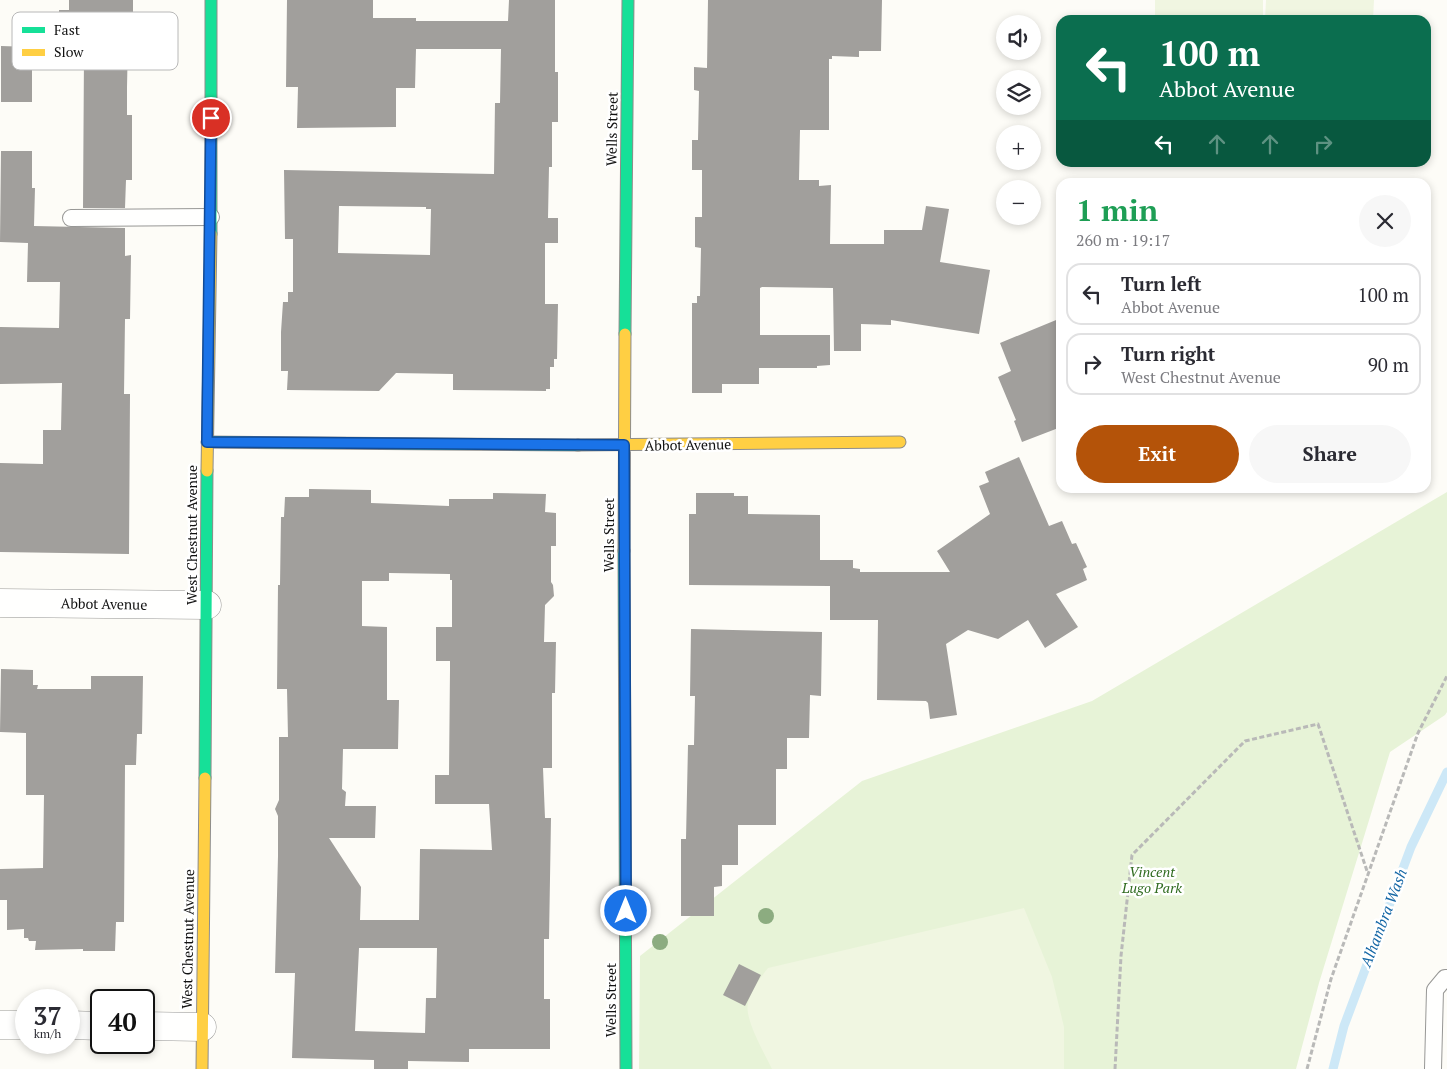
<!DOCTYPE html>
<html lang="en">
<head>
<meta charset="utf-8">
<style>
	:root { --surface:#fff; --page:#f7f7f7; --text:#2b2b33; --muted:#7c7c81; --line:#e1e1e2; --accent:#b45309 }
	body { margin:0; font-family:"PT Serif",serif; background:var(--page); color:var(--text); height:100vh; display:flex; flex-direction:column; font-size:19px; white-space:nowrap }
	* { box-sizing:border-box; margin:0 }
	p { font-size:16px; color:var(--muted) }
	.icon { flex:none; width:28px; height:28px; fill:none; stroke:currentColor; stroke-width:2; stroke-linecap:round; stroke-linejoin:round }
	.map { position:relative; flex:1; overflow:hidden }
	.details { position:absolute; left:1056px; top:178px; width:375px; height:315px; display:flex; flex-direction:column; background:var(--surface); border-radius:15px; box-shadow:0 2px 8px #0003 }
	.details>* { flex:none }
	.banner { position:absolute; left:1056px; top:15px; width:375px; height:152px; border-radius:15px; box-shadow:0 2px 8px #0003; background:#0b6e4f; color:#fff; overflow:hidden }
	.fabs { position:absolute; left:996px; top:15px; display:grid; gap:10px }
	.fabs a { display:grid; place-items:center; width:45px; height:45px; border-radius:50%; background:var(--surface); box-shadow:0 2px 8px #0003; font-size:25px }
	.speed { position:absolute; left:15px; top:989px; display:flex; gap:10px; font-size:25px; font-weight:700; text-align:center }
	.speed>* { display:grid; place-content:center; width:65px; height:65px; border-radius:50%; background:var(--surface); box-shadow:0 2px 8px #0003; line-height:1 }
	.speed small { font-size:12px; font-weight:400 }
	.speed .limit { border:2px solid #111; border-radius:8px; background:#fff; color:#111 }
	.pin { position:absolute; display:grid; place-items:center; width:42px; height:42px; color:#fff; margin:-21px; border:2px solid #fff; border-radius:50%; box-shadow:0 1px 5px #0007 }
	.me { position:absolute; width:55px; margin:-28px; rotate:0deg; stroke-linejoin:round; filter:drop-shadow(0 0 4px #0008) }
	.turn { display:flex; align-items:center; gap:18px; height:105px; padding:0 20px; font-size:22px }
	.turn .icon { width:65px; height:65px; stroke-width:2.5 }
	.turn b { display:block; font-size:35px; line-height:42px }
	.lanes { display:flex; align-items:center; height:48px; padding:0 20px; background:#0003; justify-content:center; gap:25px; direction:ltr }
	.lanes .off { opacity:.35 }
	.round { display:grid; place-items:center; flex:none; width:52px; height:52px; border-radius:26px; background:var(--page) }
	.summary { display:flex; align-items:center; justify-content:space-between; height:85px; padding:0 20px }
	h1 { font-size:30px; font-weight:700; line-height:38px; color:#1e9e55 }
	.cta { display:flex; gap:10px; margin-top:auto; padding:10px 20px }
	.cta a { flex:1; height:58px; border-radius:30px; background:var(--accent); color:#fff; font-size:20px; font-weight:700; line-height:58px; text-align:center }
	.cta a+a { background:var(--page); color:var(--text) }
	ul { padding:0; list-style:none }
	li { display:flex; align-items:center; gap:15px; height:62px; margin:0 10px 8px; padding:0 10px; border:2px solid var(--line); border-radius:15px }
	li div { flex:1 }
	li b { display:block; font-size:19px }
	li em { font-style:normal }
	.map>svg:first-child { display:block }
</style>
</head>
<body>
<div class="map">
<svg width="1447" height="1069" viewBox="0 0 1447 1069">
	<rect width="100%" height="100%" fill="#fdfcf7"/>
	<!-- green -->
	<path fill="#e7f3d7" d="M1447,492V712L1445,715L1390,752L1319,983L1296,1069H639L640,956L862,781L1092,701Z"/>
	<!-- pitch -->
	<path fill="#f0f6e1" d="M1155,0H1263V20L1155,19Z
		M1266,0H1374L1373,20H1265Z
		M1024,908L1052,977L1064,1027V1069H772C765,1054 744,1019 748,1003C751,991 760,978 768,968Z"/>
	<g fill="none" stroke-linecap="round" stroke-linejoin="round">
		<!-- stream -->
		<path stroke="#cde8f7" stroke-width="9" d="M1333,1069L1344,1026L1411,847L1447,772"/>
	</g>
	<!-- building -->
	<path fill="#a19f9c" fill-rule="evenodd" d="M69,0H133V39H128L127,87V115H132V180H126L125,208H83L84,53L56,52L57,18H59V10H69Z
		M287,0H373V18H416V21H508L509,0H555V72H558V122H552V167H549L548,218H558V243H545V304H558L557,359H554V367H550V389H546V391L453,390V374L396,373L379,391L287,390L288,371H281V332L283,302H288V292H293V239H285L284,170L494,174L495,103H500L501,49H416L415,88H396V127L297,128L298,87H286ZM339,206L426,207V209H431L430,255L338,253Z
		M708,0H882L881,51H859V57L832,56V59H829V130H800L799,180H819V186L831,185L830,244H884V230H922L926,206L949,209L940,262L990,270L979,334L891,320V325L861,324V351H834L833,288L762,287L760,288V335H830V365L817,366V368H759V384H722V393H692V303H697V296H700L701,248L695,247V217H702V170H692V140H698L699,91L694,90V67L707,68Z
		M1,46L32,47V102H1Z
		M1,151H32V188H35L34,226L125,228V256L131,255L130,319H125L124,394H130L129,554L0,552V463L43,464V430H61L62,383L0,384V327L59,328L60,282H27L28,243L0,242Z
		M1061,318V427L1022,442L1014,421L1016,420L998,377L1011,371L1000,343Z
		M1019,457L1049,526L1062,521L1072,544L1076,543L1087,567L1083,569L1087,580L1056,594L1078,627L1045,648L1028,620L998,639L968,630L946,644L957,715L930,719L928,703L926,701L877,700L878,620H830V586L689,585V514H696V493H734V496H748V514L820,515V560H853V568L860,569V572H950L937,551L990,514L979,486L989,482L985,472Z
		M309,489L371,490V503L449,506V499H493V493L546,494L545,512L556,513V546H551V582L553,585L554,596L545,605L544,642H556L555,693H552V768H543L545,818H551L549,939H544V999H550V1049H469V1062L408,1061V1069H374V1060L292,1058L295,973H275L278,856V816L275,809L279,800V737H288L287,689H277L278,585H280L281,517H284L285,497H309ZM389,573L450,574V580H452V627H436V661H450V669L449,775H435V804H489L492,850L420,849L419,920H360L361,887L329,838H375L376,806H345L346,792L342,789L343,749H398L399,700H387V627L362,626V581H389ZM359,948H437L436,998H426L425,1033L355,1031Z
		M691,629L822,632L821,696L810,695L809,738H787V769H776V825H738V865H722V886L714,887V916H681V839H686L688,745H694L695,696H690Z
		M1,669L33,670V685H38L37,689H91V676H143L142,734H137L136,765H125L124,922H116L115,951H83V949L35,950L36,941H29L28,938H24V929L7,930V900H0V869L43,868L44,795H26V733L0,732Z
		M739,964L761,975L745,1006L723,995Z"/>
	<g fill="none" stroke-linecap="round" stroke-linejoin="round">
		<defs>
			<path id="lane" d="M71,218L211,217
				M1433,1069L1435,990L1445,978H1447"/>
			<path id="street" d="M0,603L207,605
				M0,1025H26
				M69,1025L101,1026
				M144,1026L202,1027"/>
			<path id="fast" d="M211,234V0
				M625,334L628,0
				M207,442L578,445
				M624,551L626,1069
				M205,778L207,471"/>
			<path id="slow" d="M578,445L900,442
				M207,471L211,234
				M624,551L625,334
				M202,1069L205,778"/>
		</defs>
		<!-- lane casing -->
		<use href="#lane" stroke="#979795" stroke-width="18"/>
		<!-- street casing -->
		<use href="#street" stroke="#979795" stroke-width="29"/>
		<!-- fast casing -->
		<use href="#fast" stroke="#8e8d8b" stroke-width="13"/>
		<!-- slow casing -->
		<use href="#slow" stroke="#8e8d8b" stroke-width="13"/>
		<!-- path -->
		<path stroke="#b9b9b8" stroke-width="3" stroke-dasharray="5 2.5" stroke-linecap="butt" d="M1115,1069L1121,956L1132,855L1245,741L1318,724L1368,874
			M1307,1069L1331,979L1418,733L1447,676"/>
		<!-- lane -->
		<use href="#lane" stroke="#fffffe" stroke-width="16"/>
		<!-- street -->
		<use href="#street" stroke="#fffffe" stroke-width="28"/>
		<!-- fast -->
		<use href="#fast" stroke="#16e098" stroke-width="11"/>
		<!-- slow -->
		<use href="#slow" stroke="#ffcf43" stroke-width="11"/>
	</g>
	<!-- trees -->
	<g fill="#8cac80">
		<circle cx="766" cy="916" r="8"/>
		<circle cx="660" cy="942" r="8"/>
	</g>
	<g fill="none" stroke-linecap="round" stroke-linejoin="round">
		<defs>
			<path id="route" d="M211,118L207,442L624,445L626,911"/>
		</defs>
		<!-- route casing -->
		<use href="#route" stroke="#114b97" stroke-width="12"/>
		<!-- route -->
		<use href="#route" stroke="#1a73e8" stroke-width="9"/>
	</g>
	<g text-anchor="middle" stroke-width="5" stroke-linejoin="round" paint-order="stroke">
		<!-- street labels -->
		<g font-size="14" fill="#111" stroke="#fff">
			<text transform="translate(612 129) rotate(-89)" y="5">Wells Street</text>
			<text transform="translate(688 445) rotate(-1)" y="5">Abbot Avenue</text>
			<text transform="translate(192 535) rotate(-90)" y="5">West Chestnut Avenue</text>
			<text transform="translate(609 535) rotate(-90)" y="5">Wells Street</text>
			<text transform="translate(104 604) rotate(1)" y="5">Abbot Avenue</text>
			<text transform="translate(188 939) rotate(-89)" y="5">West Chestnut Avenue</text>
			<text transform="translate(611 1000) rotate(-90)" y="5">Wells Street</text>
		</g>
		<!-- park labels -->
		<g font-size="14" font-style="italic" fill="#2f6b1f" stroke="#fff">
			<text x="1152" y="877">Vincent<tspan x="1152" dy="16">Lugo Park</tspan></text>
		</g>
		<!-- water labels -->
		<g font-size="15" font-style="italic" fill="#1768a6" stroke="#fff">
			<text transform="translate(1384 918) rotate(-69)" y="5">Alhambra Wash</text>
		</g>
	</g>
	<!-- legend -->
	<rect x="12" y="12" width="166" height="58" rx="8" fill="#fff" stroke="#b8b8b8" stroke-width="1"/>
	<rect x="22" y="27" width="23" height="6" fill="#16e098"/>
	<rect x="22" y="49" width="23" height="7" fill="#ffcf43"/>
	<g font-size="14" fill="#111">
		<text x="54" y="35">Fast</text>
		<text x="54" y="57">Slow</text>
	</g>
</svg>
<div class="fabs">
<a><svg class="icon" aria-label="sound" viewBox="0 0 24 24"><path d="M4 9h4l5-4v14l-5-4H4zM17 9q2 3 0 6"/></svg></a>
<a><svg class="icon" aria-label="layers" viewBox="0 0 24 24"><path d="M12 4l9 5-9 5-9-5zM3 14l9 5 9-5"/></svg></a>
<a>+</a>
<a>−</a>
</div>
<div class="speed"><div>37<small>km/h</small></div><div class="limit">40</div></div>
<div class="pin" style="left:211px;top:118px;background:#d93025"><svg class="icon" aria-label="arrive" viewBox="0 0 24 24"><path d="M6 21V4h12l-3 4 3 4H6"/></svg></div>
<svg class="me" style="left:626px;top:911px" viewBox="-20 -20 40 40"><circle r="17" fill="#1a73e8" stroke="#fff" stroke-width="3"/><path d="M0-11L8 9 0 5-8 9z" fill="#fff"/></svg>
<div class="banner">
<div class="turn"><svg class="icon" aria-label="left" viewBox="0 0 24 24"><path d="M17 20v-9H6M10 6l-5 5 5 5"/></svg><div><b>100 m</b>Abbot Avenue</div></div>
<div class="lanes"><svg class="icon" aria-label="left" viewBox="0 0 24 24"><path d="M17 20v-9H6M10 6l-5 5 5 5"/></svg><svg class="icon off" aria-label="ahead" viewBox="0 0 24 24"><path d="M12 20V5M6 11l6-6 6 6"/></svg><svg class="icon off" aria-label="ahead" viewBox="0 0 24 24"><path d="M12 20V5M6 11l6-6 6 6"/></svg><svg class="icon off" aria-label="right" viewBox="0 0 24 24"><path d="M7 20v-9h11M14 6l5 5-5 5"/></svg></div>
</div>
<section class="details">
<div class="summary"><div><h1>1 min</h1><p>260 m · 19:17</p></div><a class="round"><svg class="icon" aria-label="close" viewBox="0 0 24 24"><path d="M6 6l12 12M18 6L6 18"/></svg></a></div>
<ul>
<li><svg class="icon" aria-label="left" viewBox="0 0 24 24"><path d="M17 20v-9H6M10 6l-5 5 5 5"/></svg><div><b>Turn left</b><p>Abbot Avenue</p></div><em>100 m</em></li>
<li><svg class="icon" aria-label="right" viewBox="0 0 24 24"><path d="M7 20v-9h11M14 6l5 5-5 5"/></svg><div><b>Turn right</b><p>West Chestnut Avenue</p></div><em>90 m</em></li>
</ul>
<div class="cta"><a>Exit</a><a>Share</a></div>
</section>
</div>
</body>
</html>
